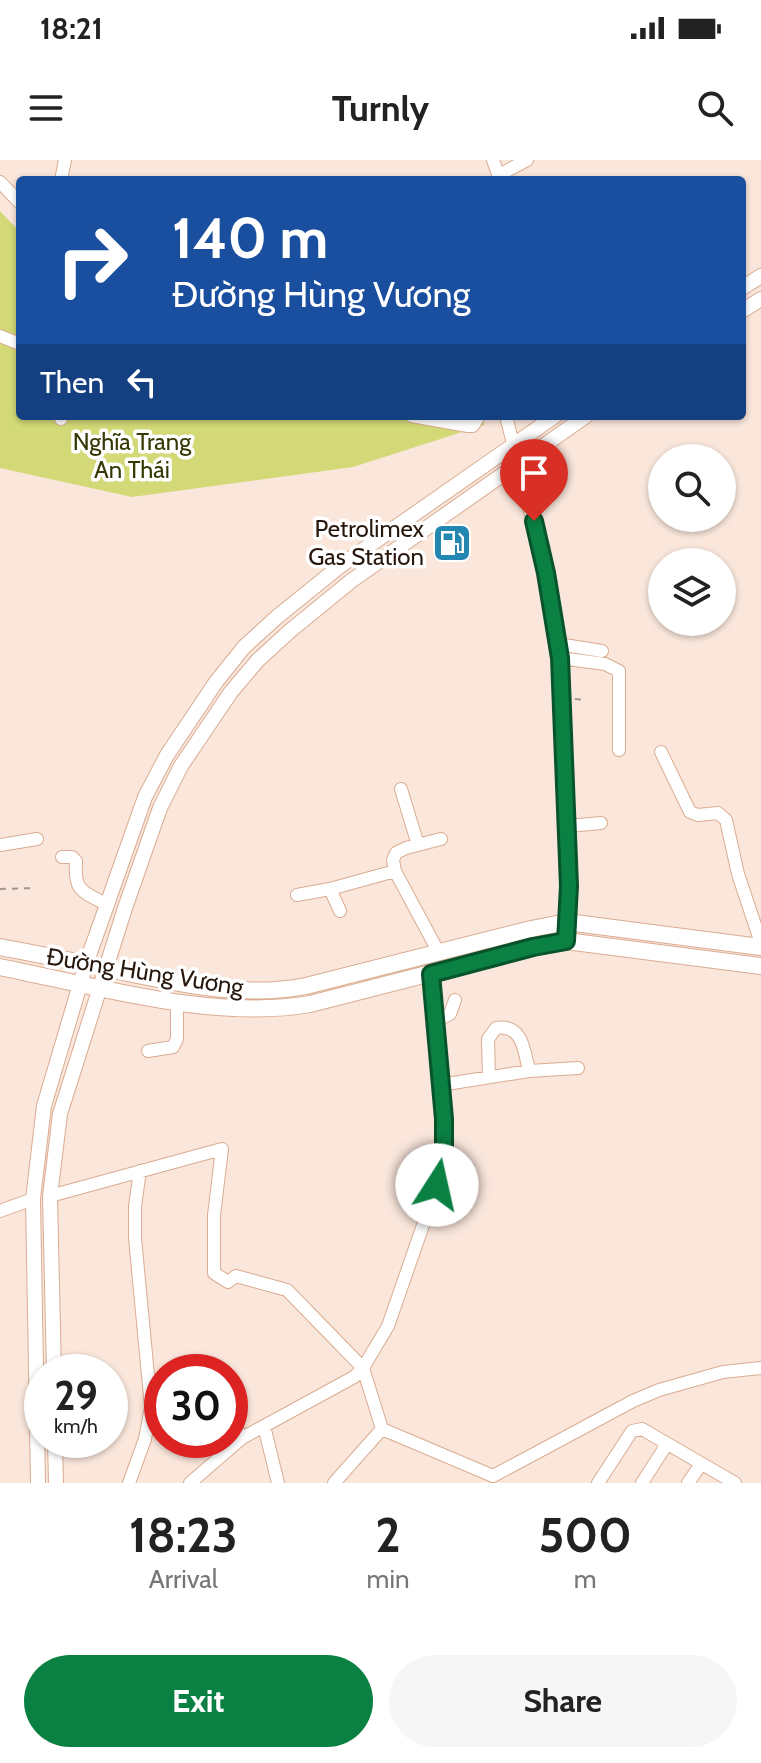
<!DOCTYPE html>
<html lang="en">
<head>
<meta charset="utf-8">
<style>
	:root { --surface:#fff; --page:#f6f6f6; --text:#222; --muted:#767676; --accent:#0b8043 }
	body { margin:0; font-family:Cabin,sans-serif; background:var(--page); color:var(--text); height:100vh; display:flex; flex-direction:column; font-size:30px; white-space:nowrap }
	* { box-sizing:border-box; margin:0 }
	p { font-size:26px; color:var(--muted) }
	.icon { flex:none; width:44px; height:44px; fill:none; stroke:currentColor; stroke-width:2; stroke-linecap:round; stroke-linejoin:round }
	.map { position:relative; height:1323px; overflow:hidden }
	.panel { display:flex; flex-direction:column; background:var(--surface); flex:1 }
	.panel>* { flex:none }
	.guide { position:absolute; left:16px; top:16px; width:730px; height:244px; border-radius:8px; box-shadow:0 2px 6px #0004; background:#1a4fa0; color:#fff; overflow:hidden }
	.buttons { position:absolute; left:648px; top:284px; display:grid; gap:16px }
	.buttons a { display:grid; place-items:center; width:88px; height:88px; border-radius:50%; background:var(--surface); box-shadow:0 2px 6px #0004; font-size:40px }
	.speed { position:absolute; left:24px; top:1194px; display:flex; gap:16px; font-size:40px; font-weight:700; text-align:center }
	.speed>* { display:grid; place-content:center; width:104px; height:104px; border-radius:50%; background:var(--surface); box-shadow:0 2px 6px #0004; line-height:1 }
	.speed small { font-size:20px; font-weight:400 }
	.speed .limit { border:12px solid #d22; background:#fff; color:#111 }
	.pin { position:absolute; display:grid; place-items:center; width:68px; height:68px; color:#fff; margin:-82px -34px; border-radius:50% 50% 50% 0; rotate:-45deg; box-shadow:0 0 8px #0007 }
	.pin .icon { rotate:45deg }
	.me { position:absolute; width:88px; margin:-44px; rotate:10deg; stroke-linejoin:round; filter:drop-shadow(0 0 6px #0008) }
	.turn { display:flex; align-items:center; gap:28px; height:168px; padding:0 24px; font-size:36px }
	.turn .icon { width:104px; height:104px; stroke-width:2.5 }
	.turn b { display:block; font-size:56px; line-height:68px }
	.then { display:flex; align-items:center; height:76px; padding:0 24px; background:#0003; gap:16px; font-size:30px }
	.eta { display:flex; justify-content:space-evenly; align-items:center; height:136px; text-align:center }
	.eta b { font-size:48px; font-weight:800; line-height:56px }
	.cta { display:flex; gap:16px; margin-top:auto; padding:16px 24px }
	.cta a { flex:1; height:92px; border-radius:48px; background:var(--accent); color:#fff; font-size:32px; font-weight:800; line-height:92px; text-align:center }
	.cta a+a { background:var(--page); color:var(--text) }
	.status { display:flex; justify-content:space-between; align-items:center; height:56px; padding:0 40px; background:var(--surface); direction:ltr }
	.status svg { height:22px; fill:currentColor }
	header { display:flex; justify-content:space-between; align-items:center; height:104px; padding:0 24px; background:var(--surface); font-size:36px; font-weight:800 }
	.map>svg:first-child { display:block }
</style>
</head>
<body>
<div class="status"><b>18:21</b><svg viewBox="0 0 49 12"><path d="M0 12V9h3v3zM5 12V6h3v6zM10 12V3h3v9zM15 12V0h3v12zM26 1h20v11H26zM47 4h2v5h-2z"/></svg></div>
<header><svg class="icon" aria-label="menu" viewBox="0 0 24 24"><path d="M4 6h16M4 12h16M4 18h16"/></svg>Turnly<svg class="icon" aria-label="search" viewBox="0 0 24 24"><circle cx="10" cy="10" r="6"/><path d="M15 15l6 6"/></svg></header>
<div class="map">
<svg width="761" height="1323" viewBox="0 0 761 1323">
	<rect width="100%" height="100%" fill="#fae6db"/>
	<!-- green -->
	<path fill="#d2d976" d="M0,51L20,72V256H484V265L353,307L132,337L0,308Z"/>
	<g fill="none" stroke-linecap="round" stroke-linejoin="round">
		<defs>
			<path id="minor" d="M493,0L500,20
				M499,15L527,0
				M61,20L65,0
				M0,22L20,43
				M0,176L20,184
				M61,256V259
				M412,256L468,266H473L479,256
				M506,256L546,413L560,498L569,726L566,770
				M558,484L602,491
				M560,498L605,504L619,511V590
				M661,592L690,652L698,655L718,653L726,660L738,714L760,780
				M401,629L418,685
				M568,666L601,663
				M0,685L37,679
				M62,697H72L76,701C74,731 81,731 106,744
				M330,729L340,751
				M297,735L330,729L395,711
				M439,793L395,711L393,700L396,693L406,688L441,679
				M435,861L450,854L455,840
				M148,891L173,887L177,879V841
				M489,917L488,879L496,868C523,864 524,890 529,911
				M440,925L529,911L578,908
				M50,1036L222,989L214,1055V1113L228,1122L236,1116L287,1130L363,1208L382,1269L493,1316L633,1241L659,1230L723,1212L761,1208
				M0,1051L33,1039
				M230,1257L242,1278
				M264,1266L278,1323
				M129,1323L145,1279L151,1247L135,1078V1046L140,1011
				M190,1323L242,1278L354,1217L363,1208L388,1166L437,1025L444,995V959L431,814
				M334,1323L382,1269
				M598,1323L632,1271L642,1269L735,1323
				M642,1323L667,1284
				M688,1323L701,1304"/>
			<path id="major" d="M742,128L761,116
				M742,151L761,139
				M54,1212L50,1036L60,954L125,748L160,648L181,606L231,532L258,500L291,470L351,421L586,256
				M55,1280L56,1323
				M38,1323L33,1039L44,946L86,804L145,637L167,595L216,522L244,487L277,457L340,406L555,256"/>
			<path id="highway" d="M0,787C36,794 73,801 109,809C172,822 241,839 306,826L531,769L567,762L761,787
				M0,807C95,826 214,861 310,844L533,787L566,781L761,806"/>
		</defs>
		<!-- minor casing -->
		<use href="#minor" stroke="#daac91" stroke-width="14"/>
		<!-- major casing -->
		<use href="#major" stroke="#daac91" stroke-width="16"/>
		<!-- highway casing -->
		<use href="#highway" stroke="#daac91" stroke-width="18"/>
		<!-- path -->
		<path stroke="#a7948a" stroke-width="2" stroke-dasharray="6 6" stroke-linecap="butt" d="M575,539L586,540
			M0,729L35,728"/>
		<!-- minor -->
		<use href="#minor" stroke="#fff" stroke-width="12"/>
		<!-- major -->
		<use href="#major" stroke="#fff" stroke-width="14"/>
		<!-- highway -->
		<use href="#highway" stroke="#fff" stroke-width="16"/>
	</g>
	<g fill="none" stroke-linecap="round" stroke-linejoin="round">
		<defs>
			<path id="route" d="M437,1025L444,995V959L431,814L533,787L566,781L569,726L560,498L546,413L534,361"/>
		</defs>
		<!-- route casing -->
		<use href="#route" stroke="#07532c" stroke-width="20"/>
		<!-- route -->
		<use href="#route" stroke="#0b8043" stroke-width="14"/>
	</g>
	<!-- icons -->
	<defs>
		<symbol id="fuel-square" viewBox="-11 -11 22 22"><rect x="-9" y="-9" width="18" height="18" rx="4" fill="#2487b1" stroke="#fff"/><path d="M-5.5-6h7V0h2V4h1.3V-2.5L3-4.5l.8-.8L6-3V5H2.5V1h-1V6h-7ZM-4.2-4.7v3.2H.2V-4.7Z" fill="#fff"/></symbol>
	</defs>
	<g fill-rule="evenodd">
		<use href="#fuel-square" x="430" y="361" width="44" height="44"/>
	</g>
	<g text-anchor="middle" stroke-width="7" stroke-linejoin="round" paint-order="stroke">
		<!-- park labels -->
		<g font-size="24" fill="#363904" stroke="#fff">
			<text x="132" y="290">Nghĩa Trang<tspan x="132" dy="28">An Thái</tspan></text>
		</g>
		<!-- poi labels -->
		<g font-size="24" fill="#27170d" stroke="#fff" text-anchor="end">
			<text x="424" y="377">Petrolimex<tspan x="424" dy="28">Gas Station</tspan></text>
		</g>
		<!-- street labels -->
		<g font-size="24" fill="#27170d" stroke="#fff">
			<text transform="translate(145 812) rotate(9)" y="8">Đường Hùng Vương</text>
		</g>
	</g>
</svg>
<div class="buttons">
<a><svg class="icon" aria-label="search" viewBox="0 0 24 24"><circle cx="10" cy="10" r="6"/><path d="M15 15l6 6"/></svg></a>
<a><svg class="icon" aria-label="layers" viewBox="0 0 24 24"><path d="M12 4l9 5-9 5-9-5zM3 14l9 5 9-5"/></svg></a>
</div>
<div class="speed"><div>29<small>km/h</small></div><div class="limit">30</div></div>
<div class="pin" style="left:534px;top:361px;background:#d93025"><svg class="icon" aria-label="arrive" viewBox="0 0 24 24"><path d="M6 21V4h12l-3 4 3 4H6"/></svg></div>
<svg class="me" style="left:437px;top:1025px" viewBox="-20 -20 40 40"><circle r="19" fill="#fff"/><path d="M0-13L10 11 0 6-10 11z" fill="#0b8043"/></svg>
<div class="guide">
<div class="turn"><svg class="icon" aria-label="right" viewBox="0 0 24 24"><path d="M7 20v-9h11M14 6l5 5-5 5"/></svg><div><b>140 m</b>Đường Hùng Vương</div></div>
<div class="then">Then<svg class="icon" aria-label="left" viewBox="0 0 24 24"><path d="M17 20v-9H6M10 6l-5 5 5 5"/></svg></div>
</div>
</div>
<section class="panel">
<div class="eta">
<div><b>18:23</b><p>Arrival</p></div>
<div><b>2</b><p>min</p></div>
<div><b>500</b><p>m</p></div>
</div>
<div class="cta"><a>Exit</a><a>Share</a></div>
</section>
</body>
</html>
